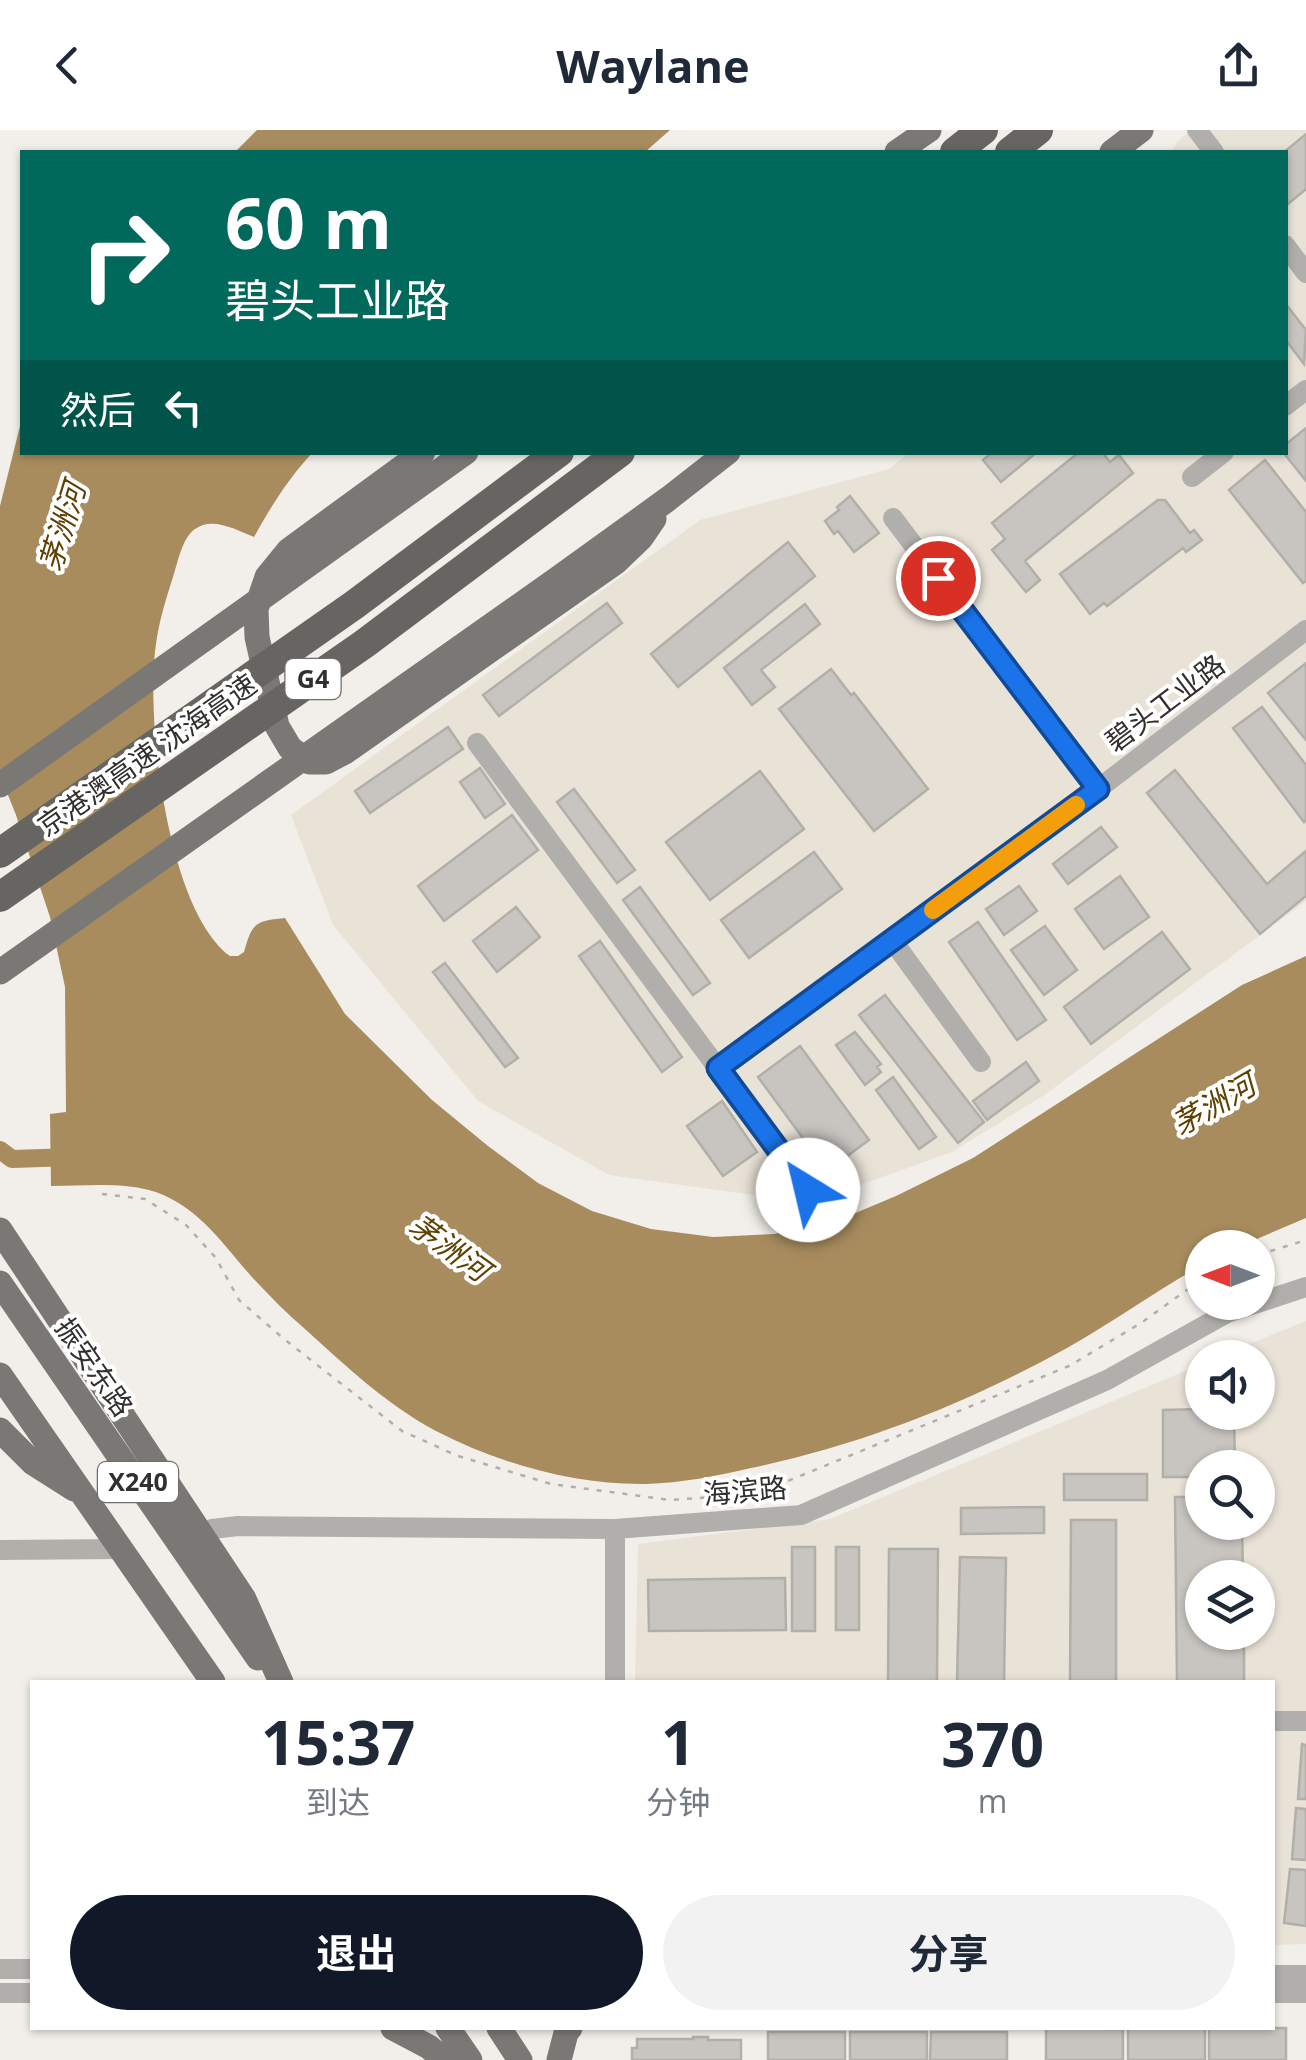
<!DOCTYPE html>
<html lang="zh">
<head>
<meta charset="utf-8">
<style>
	:root { --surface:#fff; --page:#f2f2f3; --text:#1f2937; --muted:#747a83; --accent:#111827 }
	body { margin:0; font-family:"Open Sans","Noto Sans SC",sans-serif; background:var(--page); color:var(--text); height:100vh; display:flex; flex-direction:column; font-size:38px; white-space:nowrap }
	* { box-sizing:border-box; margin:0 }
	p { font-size:32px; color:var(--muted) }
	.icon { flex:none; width:55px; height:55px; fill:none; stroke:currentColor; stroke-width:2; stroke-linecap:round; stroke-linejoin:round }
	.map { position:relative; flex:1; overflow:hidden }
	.panel { position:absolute; left:30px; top:1550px; width:1245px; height:350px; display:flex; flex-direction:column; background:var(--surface); border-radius:0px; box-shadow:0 2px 8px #0004 }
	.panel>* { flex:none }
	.top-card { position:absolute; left:20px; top:20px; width:1268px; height:305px; border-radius:0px; box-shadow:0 2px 8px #0004; background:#00695c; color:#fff; overflow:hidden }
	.needle { width:65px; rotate:270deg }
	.buttons { position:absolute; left:1185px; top:1100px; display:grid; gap:20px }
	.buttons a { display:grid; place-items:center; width:90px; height:90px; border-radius:50%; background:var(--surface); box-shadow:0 2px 8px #0004; font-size:50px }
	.pin { position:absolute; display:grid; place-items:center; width:85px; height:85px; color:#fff; margin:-42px; border:5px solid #fff; border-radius:50%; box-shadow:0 2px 10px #0007 }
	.me { position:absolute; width:110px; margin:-55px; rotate:324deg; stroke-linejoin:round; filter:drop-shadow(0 0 8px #0008) }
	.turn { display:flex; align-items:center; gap:35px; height:210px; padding:0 40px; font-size:45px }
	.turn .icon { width:130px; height:130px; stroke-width:2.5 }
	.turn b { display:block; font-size:70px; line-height:85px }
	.then { display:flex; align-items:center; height:95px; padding:0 40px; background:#0003; gap:20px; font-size:38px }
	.eta { display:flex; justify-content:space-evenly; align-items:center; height:170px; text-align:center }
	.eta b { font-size:60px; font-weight:700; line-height:70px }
	.button { display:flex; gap:20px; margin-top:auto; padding:20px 40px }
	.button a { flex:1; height:115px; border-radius:60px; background:var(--accent); color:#fff; font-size:40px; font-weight:700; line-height:115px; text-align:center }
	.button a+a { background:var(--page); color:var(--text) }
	header { display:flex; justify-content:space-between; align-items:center; height:130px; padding:0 40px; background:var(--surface); font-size:45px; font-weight:700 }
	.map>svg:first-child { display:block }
</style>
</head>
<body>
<header><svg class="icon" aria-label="back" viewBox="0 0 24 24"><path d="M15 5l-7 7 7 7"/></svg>Waylane<svg class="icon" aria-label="share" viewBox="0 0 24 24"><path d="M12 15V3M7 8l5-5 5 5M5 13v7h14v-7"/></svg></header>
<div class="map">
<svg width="1306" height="1930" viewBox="0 0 1306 1930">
	<rect width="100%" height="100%" fill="#f2efea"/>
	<!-- built -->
	<path fill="#e9e2d7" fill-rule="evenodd" d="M1191,0H1306V771L1043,966L952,1022L810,1073L609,1045L478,971L333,795L291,685L700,390L889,339L909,323L1285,322V22H1171L1178,11Z
		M1306,1191V1814L1273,1815L1272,1552H635L638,1414L830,1389L1202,1234V1282H1258V1228L1217,1227ZM1202,1338H1258V1392H1202ZM1202,1448H1258V1502H1202Z"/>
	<!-- water -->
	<path fill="#a88c5e" d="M257,0H670L645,22H235Z
		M22,288V322L312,323C289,348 271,376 254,407C237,400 212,386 195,399C182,408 178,432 173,447C166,469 159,491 156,514C145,587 167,780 230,826H238L244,822C252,793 255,791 285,788L345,884L432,970L488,1016L538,1053L592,1081L651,1099L713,1107L774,1104L834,1092L896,1066L973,1028L1242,855L1306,826V1088L1238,1117L1202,1118V1135C1156,1161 1113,1192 1067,1218C968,1273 862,1315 751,1338C716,1346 682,1353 646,1354C574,1355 500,1334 436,1301C387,1275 346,1236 305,1199C286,1183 268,1164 251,1146C221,1112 196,1073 149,1060C118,1052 83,1056 51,1056L50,984L66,982L65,857L50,787L16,685L0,645V376Z"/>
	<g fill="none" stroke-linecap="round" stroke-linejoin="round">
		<!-- canal -->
		<path stroke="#a88c5e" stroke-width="18" d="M0,1020L12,1029L73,1027"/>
	</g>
	<!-- building -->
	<path fill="#c8c5c1" stroke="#b1afaa" stroke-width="2.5" d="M1306,4V59L1288,74L1285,70L1284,22Z
		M1285,173L1306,200L1304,234L1285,209Z
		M1306,298V351L1283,322L1285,315Z
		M993,322H1037L1001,352L983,330Z
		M1079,322H1102L1110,332L1119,325L1133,343L1025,431L1040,450L1026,462L992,420L1005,409L992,393Z
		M1265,330L1306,382V451L1303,453L1229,360Z
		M850,366L879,403L854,422L838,401L834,404L825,391L839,380L837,377Z
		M1158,370H1165L1190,403L1194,400L1202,410L1186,422L1183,418L1107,476L1104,473L1090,484L1060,444Z
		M788,412L815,446L678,557L651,524Z
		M607,473L622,493L499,586L483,565Z
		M805,474L820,494L761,540L775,557L752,575L724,538Z
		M1306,533V610L1268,563Z
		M831,539L851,565L854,563L928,659L874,701L779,579Z
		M1262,577L1306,635V690L1304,692L1233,598Z
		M448,597L463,619L370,683L355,661Z
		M480,638L505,674L485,688L460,652Z
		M1175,640L1267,754L1306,721V766L1260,804L1147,663Z
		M760,641L804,699L710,770L666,712Z
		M574,659L635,740L617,753L557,672Z
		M512,685L538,720L444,791L418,756Z
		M1101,697L1117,717L1068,754L1053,734Z
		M814,722L842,759L749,828L721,790Z
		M1120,746L1149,787L1104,819L1075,779Z
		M1019,756L1037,781L1004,805L986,779Z
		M640,757L710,853L693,865L623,770Z
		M516,777L540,807L497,842L473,811Z
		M978,792L1046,890L1017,910L949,812Z
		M1045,796L1077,840L1044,865L1011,820Z
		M1162,802L1190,839L1091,914L1064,877Z
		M600,811L682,927L662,942L579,826Z
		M445,833L518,928L505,937L433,842Z
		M885,865L984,992L958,1013L859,885Z
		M855,902L881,934L877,937L881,942L865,955L836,915Z
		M800,916L869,1010L827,1041L758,947Z
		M1026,932L1039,951L987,990L973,971Z
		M893,947L936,1007L919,1019L876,960Z
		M722,971L757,1022L723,1046L687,996Z
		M1202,1279V1282L1234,1283L1235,1338H1202V1347H1163V1280Z
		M1064,1344H1147V1370H1064Z
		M1175,1367H1202V1392H1242L1243,1448H1202V1502H1244V1552H1177Z
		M1044,1377V1403L961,1404V1378Z
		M1071,1390H1116V1551H1070Z
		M792,1417H815V1501H792Z
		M836,1417H859V1500H836Z
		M889,1419H938L937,1552H888Z
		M960,1427L1006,1428L1004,1552H957Z
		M785,1448L786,1500L649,1501L648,1450Z
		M1302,1614L1306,1615V1669H1298Z
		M1296,1678L1306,1679V1730L1292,1729Z
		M1290,1739L1306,1740V1796L1284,1793Z
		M1046,1898L1123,1899V1930H1046Z
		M1128,1898H1205V1930H1128Z
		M1209,1898H1286V1930H1209Z
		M768,1902H845V1930H768Z
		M850,1902H927V1930H850Z
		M931,1902H1007V1930H930Z
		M693,1907H708V1910H741V1930H632V1918H637V1909H693Z"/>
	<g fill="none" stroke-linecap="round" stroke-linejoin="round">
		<!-- path -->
		<path stroke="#b1afab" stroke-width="2.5" stroke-dasharray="5 8" stroke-linecap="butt" d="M102,1064L145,1069L186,1095L216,1128L239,1170L284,1209L402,1301L458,1326L551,1354L670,1370L756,1364L1069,1236L1141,1193L1202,1149
			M1258,1125L1306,1110"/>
		<!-- minor -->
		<path stroke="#b0afac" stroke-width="20" d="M1197,0L1214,22
			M1285,115L1306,143
			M1285,276L1306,260
			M1192,347L1224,322
			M893,388L1098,659
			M477,613L808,1060
			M892,810L981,932
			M718,938L1098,659L1306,500
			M615,1399V1552
			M200,1404L212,1399L238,1396L615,1399L801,1385L1107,1250L1227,1183L1306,1157
			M0,1420L121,1419
			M1272,1591H1306
			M0,1839H32
			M1272,1845H1306
			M0,1863H32
			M1272,1863H1306"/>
		<!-- major -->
		<path stroke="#7a7875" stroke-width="25" d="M897,22L929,0
			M1112,22L1141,0
			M423,322L289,420L267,447L256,479L257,507L277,596L290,618L309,632H326L345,622L616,432L641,408L654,389
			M0,655L466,322
			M0,842L560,447L668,369L728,322
			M0,1100L244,1469L281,1552
			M0,1153L258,1528
			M0,1245L213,1552
			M0,1300L33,1333L74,1359
			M393,1898L429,1917L444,1930
			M448,1898L470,1930
			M499,1898L520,1930
			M559,1930L566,1903L570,1898"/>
		<!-- highway -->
		<path stroke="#676561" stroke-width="30" d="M955,22L983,0
			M1010,22L1038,0
			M0,723L354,475L559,322
			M0,767L364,514L620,322"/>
	</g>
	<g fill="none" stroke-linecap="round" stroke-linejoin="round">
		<defs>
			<path id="route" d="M808,1060L718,938L1098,659L938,448"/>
		</defs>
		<!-- route casing -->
		<use href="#route" stroke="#114b97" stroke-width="25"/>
		<!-- route -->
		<use href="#route" stroke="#1a73e8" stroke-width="18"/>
		<!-- slow -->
		<path stroke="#f59e0b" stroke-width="18" d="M933,780L1076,675"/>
	</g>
	<g text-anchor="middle" stroke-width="8" stroke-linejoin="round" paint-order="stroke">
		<!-- shield labels -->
		<g fill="#fff" stroke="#6f6e6d" stroke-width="2.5">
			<rect x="285.5" y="529" width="55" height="40" rx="8"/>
			<rect x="98" y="1332" width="80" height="40" rx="8"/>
		</g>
		<g font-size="25" font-weight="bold" fill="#31302e">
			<text x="313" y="558">G4</text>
			<text x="138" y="1361">X240</text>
		</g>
		<!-- street labels -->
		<g font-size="28" fill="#31302e" stroke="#fff">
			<text transform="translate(1165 573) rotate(-37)" y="10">碧头工业路</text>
			<text transform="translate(147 625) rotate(-35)" y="10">京港澳高速 沈海高速</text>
			<text transform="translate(94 1237) rotate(55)" y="10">振安东路</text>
			<text transform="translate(745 1361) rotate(-5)" y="10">海滨路</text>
		</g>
		<!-- water labels -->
		<g font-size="30" font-style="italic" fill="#5e4103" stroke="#fff">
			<text transform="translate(63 397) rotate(-73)" y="10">茅洲河</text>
			<text transform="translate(1214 975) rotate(-30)" y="10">茅洲河</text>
			<text transform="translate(449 1118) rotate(36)" y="10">茅洲河</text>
		</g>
	</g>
</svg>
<div class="buttons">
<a><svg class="needle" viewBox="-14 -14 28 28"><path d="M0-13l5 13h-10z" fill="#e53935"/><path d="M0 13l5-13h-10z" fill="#747a83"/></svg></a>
<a><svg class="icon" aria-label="sound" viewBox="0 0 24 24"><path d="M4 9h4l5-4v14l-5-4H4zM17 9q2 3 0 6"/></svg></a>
<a><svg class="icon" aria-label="search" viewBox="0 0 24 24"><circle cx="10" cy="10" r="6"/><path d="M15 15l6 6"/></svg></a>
<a><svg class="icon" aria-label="layers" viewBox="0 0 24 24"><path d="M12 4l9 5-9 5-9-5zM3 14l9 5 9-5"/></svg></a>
</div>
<div class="pin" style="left:938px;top:448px;background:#d93025"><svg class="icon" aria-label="arrive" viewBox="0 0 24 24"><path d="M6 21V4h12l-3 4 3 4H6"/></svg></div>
<svg class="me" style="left:808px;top:1060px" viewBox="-20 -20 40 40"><circle r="19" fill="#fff"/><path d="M0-13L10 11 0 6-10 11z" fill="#1a73e8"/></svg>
<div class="top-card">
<div class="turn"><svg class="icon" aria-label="right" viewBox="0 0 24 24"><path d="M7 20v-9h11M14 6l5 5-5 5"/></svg><div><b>60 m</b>碧头工业路</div></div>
<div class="then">然后<svg class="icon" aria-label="left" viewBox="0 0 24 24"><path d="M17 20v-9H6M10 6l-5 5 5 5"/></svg></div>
</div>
<section class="panel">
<div class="eta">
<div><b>15:37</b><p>到达</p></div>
<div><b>1</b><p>分钟</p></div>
<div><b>370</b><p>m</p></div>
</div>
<div class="button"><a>退出</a><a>分享</a></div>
</section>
</div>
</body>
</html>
